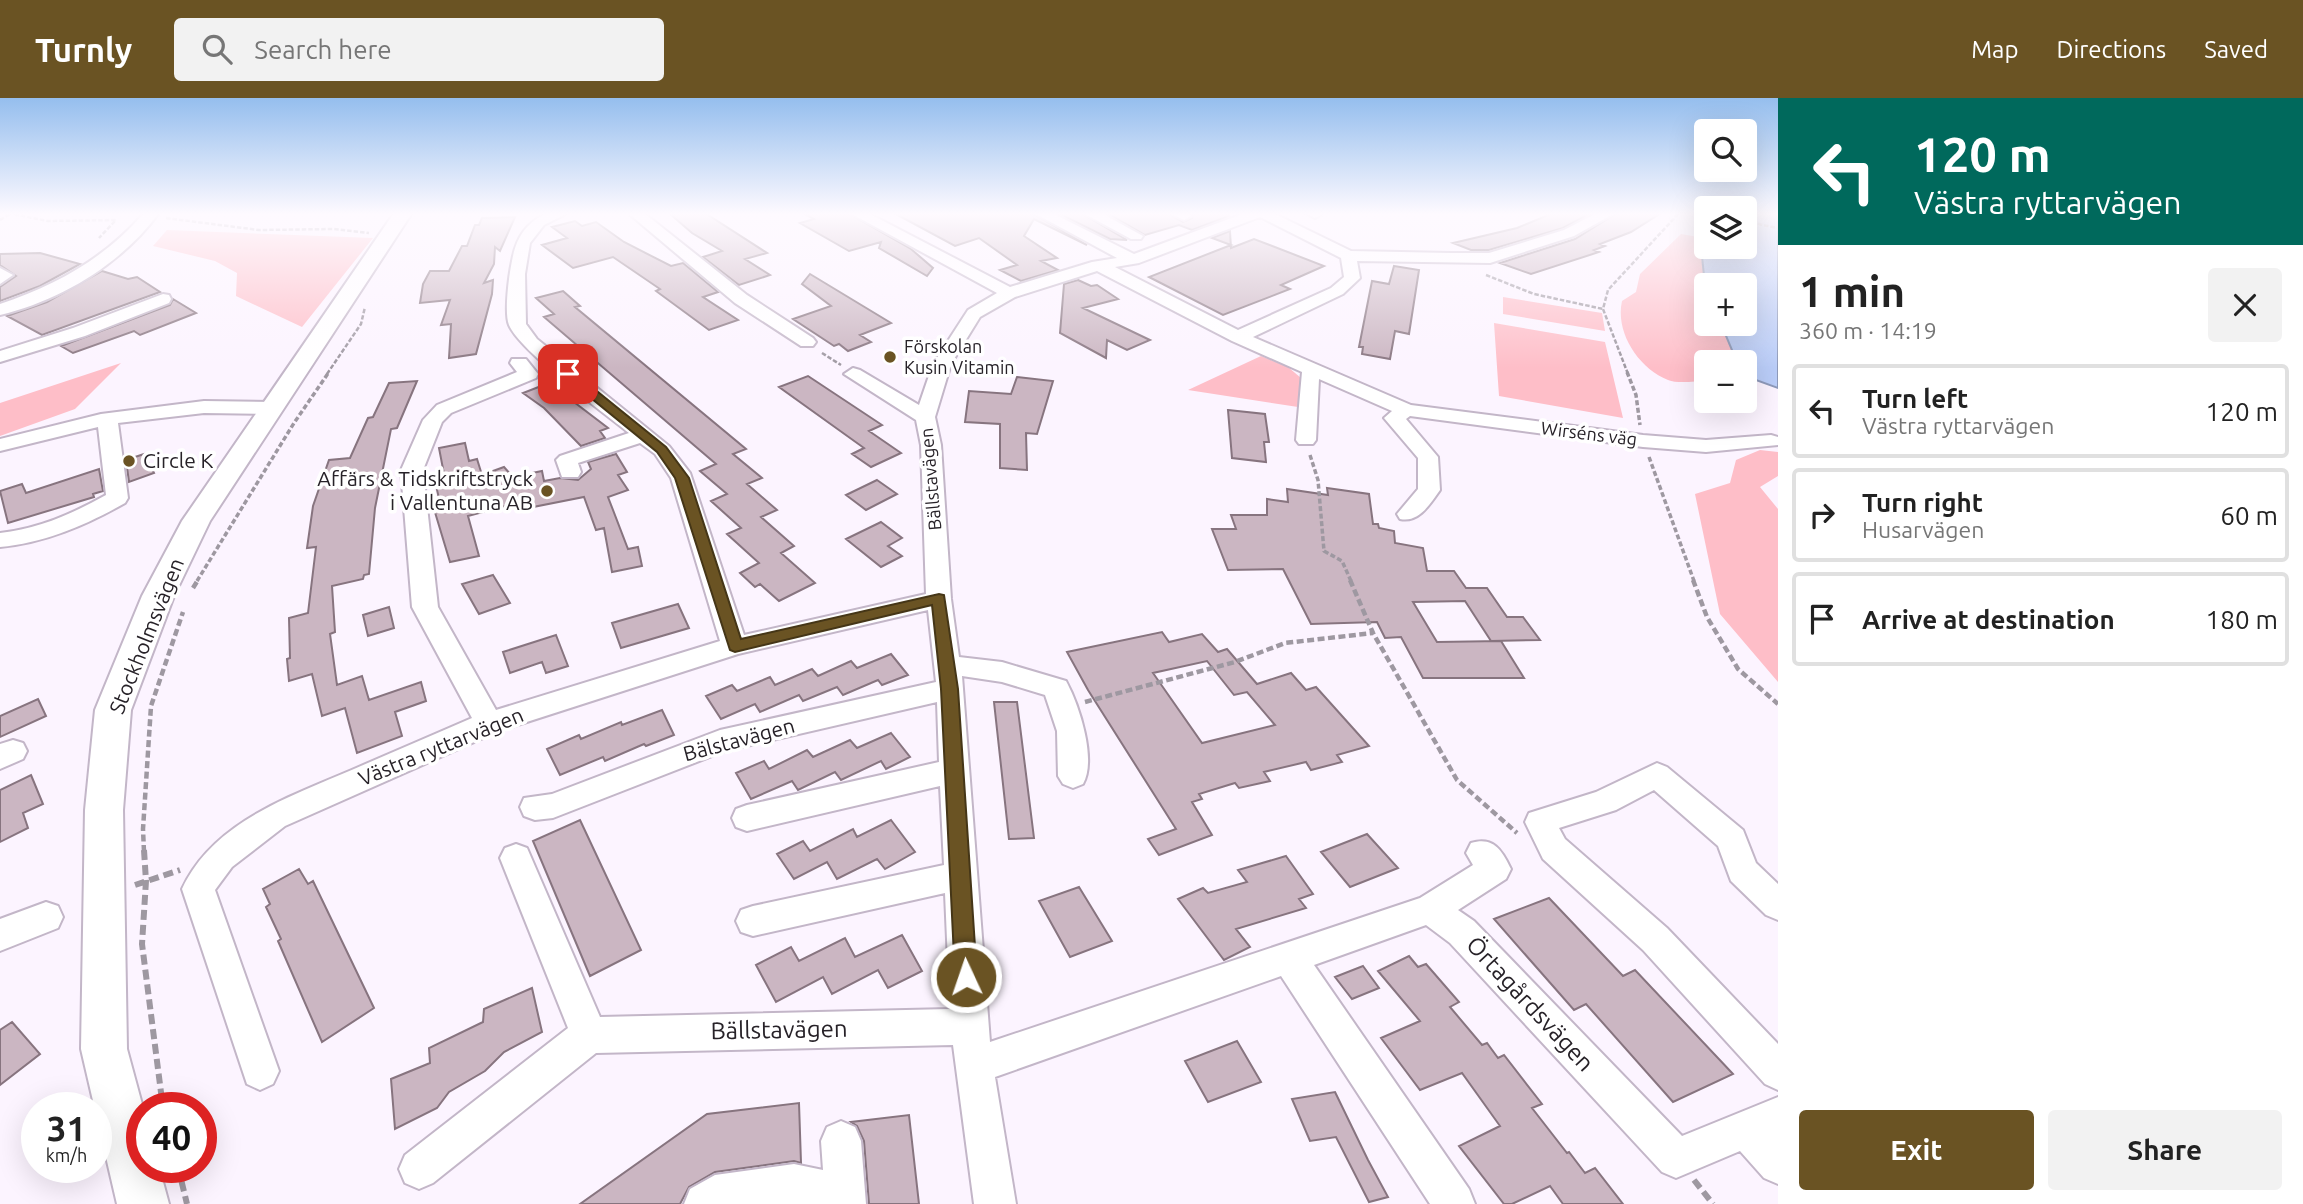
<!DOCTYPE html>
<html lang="en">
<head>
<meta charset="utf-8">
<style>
	:root { --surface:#fff; --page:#f2f2f2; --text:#222; --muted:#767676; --line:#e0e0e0; --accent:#6a5323 }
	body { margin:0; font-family:Ubuntu,sans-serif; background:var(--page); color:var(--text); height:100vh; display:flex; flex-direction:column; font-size:26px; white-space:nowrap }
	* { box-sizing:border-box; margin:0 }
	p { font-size:23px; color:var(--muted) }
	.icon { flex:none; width:38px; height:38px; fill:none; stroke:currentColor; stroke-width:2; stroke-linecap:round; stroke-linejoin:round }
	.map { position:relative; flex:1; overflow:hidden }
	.drawer { display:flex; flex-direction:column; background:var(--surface); width:525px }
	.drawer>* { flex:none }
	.banner { background:#00695c; color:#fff; overflow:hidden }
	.tools { position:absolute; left:1694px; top:21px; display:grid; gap:14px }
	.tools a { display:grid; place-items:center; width:63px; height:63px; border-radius:7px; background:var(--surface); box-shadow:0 7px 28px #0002; font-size:35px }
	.speed { position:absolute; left:21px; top:994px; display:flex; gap:14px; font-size:35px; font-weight:700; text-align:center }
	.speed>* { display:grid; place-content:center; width:91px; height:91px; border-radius:50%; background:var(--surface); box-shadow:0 7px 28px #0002; line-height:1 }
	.speed small { font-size:18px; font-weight:400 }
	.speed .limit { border:10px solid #d22; background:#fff; color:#111 }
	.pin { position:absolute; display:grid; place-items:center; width:60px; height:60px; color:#fff; margin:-30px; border-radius:14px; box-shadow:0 4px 10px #0006 }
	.me { position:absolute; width:77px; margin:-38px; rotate:357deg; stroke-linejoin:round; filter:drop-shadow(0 0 5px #0008) }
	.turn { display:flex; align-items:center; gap:24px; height:147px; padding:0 21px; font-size:32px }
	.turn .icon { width:91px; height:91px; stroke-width:2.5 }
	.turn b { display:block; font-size:49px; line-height:60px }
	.round { display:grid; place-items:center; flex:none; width:74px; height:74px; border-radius:7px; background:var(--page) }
	.overview { display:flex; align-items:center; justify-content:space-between; height:119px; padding:0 21px }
	h1 { font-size:42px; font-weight:700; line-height:52px }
	.cta { display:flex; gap:14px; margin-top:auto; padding:14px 21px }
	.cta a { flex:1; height:80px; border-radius:7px; background:var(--accent); color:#fff; font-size:28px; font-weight:700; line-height:80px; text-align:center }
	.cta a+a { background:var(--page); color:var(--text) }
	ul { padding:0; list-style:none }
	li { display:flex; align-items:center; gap:21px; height:94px; margin:0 14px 10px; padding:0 7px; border:4px solid var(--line); border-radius:7px }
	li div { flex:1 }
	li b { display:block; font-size:26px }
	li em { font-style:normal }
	header { display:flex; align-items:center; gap:42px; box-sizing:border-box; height:98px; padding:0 35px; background:var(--accent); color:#fff }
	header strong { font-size:33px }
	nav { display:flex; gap:38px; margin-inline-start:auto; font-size:24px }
	.search { width:490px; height:63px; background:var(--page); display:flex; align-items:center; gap:18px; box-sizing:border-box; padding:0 24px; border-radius:7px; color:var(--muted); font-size:26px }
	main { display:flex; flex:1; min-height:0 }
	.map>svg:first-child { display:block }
</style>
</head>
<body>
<header>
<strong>Turnly</strong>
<div class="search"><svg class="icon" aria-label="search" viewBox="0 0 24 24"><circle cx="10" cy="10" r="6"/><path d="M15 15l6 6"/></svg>Search here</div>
<nav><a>Map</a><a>Directions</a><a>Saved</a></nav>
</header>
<main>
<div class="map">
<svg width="1778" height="1106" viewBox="0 0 1778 1106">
	<rect width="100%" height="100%" fill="#fcf4ff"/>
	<!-- green -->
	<path fill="#febec8" d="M167,132L373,140L302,229L236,198L237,175L215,163L153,148Z
		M1681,136L1698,139L1706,189V226H1721L1737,264H1706V283C1695,283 1678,286 1668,282C1638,270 1615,234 1622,203L1636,194L1640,176Z
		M1503,199L1602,215L1605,233L1503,216Z
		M1494,225L1605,244L1623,320L1499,298Z
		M1261,258L1288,269L1301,280L1298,309L1188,292Z
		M121,265L75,311L0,338V305Z
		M1760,352L1778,354V378L1760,389L1778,411V584L1720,516L1695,396L1730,385L1736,362Z"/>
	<!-- water -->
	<path fill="#bacdf8" stroke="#8e9aba" stroke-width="2" d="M1745,115H1778V290L1745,278V264H1737L1721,226H1745V187L1706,189L1705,187L1699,130L1706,118V149H1745Z"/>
	<!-- building -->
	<path fill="#cbb6c2" stroke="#87747f" stroke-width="2" fill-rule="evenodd" d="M669,115H705L767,155L745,161L770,177L739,187L703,159L722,153L692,135Z
		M803,115H848L911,151L933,170L927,178L879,150L881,144L849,153L800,125L814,121Z
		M894,115H1032L1087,147L1034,121L1024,138L1057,160L1041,163L1058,172L1021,183L1000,172L1017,167L979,140L955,148Z
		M1058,115H1081L1127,142L1110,141Z
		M1107,115H1167L1183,124L1192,120V115H1229V118L1192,132L1179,127L1145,137Z
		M1553,115H1591L1563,130L1489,152H1471L1453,145L1517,130Z
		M1617,115H1661L1631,134L1600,146L1605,148L1594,152L1599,154L1531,176L1500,165L1575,141Z
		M515,119L500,153L495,149L494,166L484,185L493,182L492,196L476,256L449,260L451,226L441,227L450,202L420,205L423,186L430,173H449L462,148H467L475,127H479L482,120Z
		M575,123L582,128L596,124L624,144L671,168L683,165L718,194L703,199L738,222L709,232L656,193L660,191L613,159L573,170L542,147L567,140L552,129Z
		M1230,133L1231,150L1254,141L1324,168L1281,187L1290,191L1223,217L1149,179L1231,147L1212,140Z
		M40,155L80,166L40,188L0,203V189L16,178L0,167V156Z
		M1394,168L1419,172L1409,236L1395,233L1390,261L1362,256L1363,249H1359L1372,183L1389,186Z
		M102,173L128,181L137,179L160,194L42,237L7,218L47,204Z
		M810,176L891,225L860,237L871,244L848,253L839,246L834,248L793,221L831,208L802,186Z
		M1078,182L1091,188L1097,187L1118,201L1083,210L1150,242L1127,252L1107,242L1106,260L1060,235L1064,186Z
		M563,193L580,208L575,209L746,351L733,356L762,380L747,386L777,412L761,419L794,448L781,455L815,485L779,503L760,486L755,489L740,475L759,465L727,436L741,430L711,403L727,396L700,373L716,366L544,219L554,216L536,200Z
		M173,201L196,215L140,237L134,233L73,255L61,248L170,207Z
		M808,278L882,327L869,333L901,355L871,369L852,356L864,350L779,289Z
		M1017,279L1053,283L1037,336L1026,335L1027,372L1000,370V326L965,324L969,293L1011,296Z
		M417,283L397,330L391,331L375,410L369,476L364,477L363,481L332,488L335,534L330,536L337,587L362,578L369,602L421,584L426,603L395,614L402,638L357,655L345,610L322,618L312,576L289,583L287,561L290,560L289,520L308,515L316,449L307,450L313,408L329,362L350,360L368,320L373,319L389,285Z
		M549,285L608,330L600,333L605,340L581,348L544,310L523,295Z
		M1228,312L1265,316L1269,344H1264L1266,364L1232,360Z
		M465,345L469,363L477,361L482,377L504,369L513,379L542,373L544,383L560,380L578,382L591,371L588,364L616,356L627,374L618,377L628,392L608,399L628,451L638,449L642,468L612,474L604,430L596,432L584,399L533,409L531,401L468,418L479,458L450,464L434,411L441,409L434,379L444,376L439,350Z
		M144,356L154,375L129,384L126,362Z
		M99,371L103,393L93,396L94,399L8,425L0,393L22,386L26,395Z
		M877,382L897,396L866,412L846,397Z
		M1327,390L1369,396L1373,426H1378L1379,430L1394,433L1395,445L1423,450L1427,473H1454L1466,490H1487L1507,519H1523L1540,542L1491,543L1465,503L1413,504L1437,544L1501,543L1524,580H1423L1401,539L1385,540L1377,524L1311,526L1283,471L1228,472L1212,431H1236L1231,417H1267V401L1288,404L1287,391L1328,397Z
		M881,424L902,440L888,448L902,458L881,469L846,441Z
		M493,477L510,505L479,516L462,486Z
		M678,506L689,530L621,550L612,525Z
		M389,509L394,530L368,538L363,517Z
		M1162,534L1169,544L1202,536L1218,554L1227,551L1257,586L1291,575L1306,592L1316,589L1369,648L1337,657L1342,664L1311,672L1306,664L1264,674L1270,683L1239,690L1235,685L1199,696L1202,701L1192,704L1212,737L1159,757L1148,741L1176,731L1088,592L1067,554ZM1207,563L1234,597L1247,594L1275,627L1202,645L1153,575Z
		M556,537L568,568L546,575L542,564L510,575L503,554Z
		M891,556L908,577L882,587L878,582L843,597L837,589L803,603L799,597L760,614L755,606L721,621L706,598L732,587L737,593L770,579L775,587L812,571L818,578L851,563L857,570Z
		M38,601L46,618L0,639V618Z
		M994,604H1017L1034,740L1009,741Z
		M662,612L674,637L646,648L644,646L605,663L603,659L560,677L547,651L579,637L581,641L621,624L622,627Z
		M891,635L910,659L886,671L881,663L841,682L835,674L798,692L792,683L751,701L736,675L764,663L769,671L807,652L813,659L850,642L857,650Z
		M31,677L43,706L23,715L28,730L0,744V692Z
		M580,722L641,852L590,878L533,743Z
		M891,722L915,754L885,771L877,761L837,781L827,764L794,781L777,756L803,743L810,753L853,731L857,739Z
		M1367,736L1398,770L1350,789L1321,754Z
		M1286,758L1313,796L1299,801L1306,810L1236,831L1250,849L1224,862L1178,801L1203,790L1208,795L1247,784L1238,772Z
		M299,771L308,786L313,783L374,910L322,944L278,843L281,841L266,809L270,806L263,791Z
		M1079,789L1112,843L1070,859L1039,803Z
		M1549,800L1623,878L1635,872L1733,976L1673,1004L1586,906L1574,912L1494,821Z
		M902,837L922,873L888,890L878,872L832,896L823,879L776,904L756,867L791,849L799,863L845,840L855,859Z
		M1409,858L1418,869L1426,866L1459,904L1450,909L1482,947L1487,945L1498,960L1504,957L1542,1006L1532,1010L1567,1055L1569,1054L1585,1075L1595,1070L1623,1106H1563L1550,1088L1512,1106H1504L1459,1048L1500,1028L1462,975L1420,992L1381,940L1420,923L1378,873Z
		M1363,868L1379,890L1352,901L1335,879Z
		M532,890L542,934L504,954L485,973L449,994L437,1010L395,1031L391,981L430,965L429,950L483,924L484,911Z
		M12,924L40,956L0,987V932Z
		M1237,943L1261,984L1208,1004L1185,963Z
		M1335,994L1368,1062L1388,1099L1369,1104L1336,1039L1310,1043L1292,1001Z
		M799,1005L801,1065L794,1063L715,1074L689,1089L680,1106H580L707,1016Z
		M909,1017L919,1106H869L864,1043L857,1028L851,1024Z"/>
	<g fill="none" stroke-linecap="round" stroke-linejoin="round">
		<defs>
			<path id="minor" d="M144,115H159C121,166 62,202 0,217V206C57,187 105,160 144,115Z
				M548,115H568L544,127L530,145L525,176L526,226L537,241L669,348L690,375L744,537L926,496L921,347L916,322L844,276L853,270L860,272L919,307L933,266L968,212L997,195L850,115H868L1010,189L1092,164L1117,160L1034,115H1052L1134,156L1245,115H1273L1351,153L1451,155H1489L1564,132L1597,115H1615L1574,138L1490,165L1357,163L1360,180L1343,196L1253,239L1411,307L1643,337L1706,342L1771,337L1778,339V347L1706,354L1643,349L1410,318L1406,321L1438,359L1440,392C1430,406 1419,425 1400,421L1397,416L1418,391V360L1384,320L1392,313L1319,281L1316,342L1313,346H1299L1296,342L1302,274L1232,243L1097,173L1015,199L980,219L951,266L935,319L941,347L951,501L959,559L1002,564L1066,583C1079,607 1097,661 1083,686L1073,690L1063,686L1058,678L1057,633L1045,597L1002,584L962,578L990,944L1420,800L1473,767L1466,755L1471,745C1493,738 1502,752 1511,771L1506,781L1458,812L1474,823L1682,1038L1778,999V1086L1764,1080L1740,1053L1676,1080L1662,1074L1450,845L1426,827L1314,867L1469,1091L1475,1106H1430L1281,878L995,979L1016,1106H974L953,947L596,955L433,1085L419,1091L405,1085L399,1071L405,1057L568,930L500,760L505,750L516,746L527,750L600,919L950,911L945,795L753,838L741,834L736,823L741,812L753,808L944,767L940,688L747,733L736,729L732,720L736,711L747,707L939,664L937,604L725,653L553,720L535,722L524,718L520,709L524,700L552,696L720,632L936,584L928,512L738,556L499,633L285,728L232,769L215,792L279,973L273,986L260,992L247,986L182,791C213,724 289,699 354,671C393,654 433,637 472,620L412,509L401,372L423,322L437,307L517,274L510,265L512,261H526L538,276L536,280L451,315L442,324L423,372L438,509L496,612L720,543L671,380L655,356L640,345L578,365L581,374L578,379H562L556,362L560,358L629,335C603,314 520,253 509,227C504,215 509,177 512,163C516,140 526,124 548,115ZM1260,119L1341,160L1344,179L1331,190L1238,232L1115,169L1139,165Z
				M628,115H644L747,197L813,240L816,244L813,248H801L735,205Z
				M1083,115H1101L1143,138L1141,141H1131Z
				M1169,115H1189L1191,118L1184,122Z
				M1305,115H1322V116L1315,120Z
				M0,170L13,177L0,186Z
				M163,196L169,197L171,201L169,205L85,238L0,264V253L73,230Z
				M204,303L273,304L283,310L273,316L204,315L118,325L128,400L125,405C86,427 45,445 0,449V435C38,431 72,416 106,397L98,329L0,353V341L101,316Z
				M13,642L23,645L27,653L23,661L0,671V646Z
				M1657,665L1667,669L1743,732L1756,765L1778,786V822L1766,817L1731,783L1718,748L1654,692L1616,712L1559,730L1565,741L1667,830L1778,946V992L1765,986L1643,852L1543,761L1525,724L1529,715L1596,694Z
				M46,804L58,808L63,819L58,830L0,853V821Z
				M841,1023L855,1029L861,1043L866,1106H684L690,1091L715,1077L794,1066L823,1072L821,1043L827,1029Z"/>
			<path id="major" d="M394,115H412L210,423L174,498L131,612L123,712L127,951L143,1010L142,1069H159L169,1106H117L81,951L85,712L95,612L142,498L182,423Z"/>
		</defs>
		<!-- minor casing -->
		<use href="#minor" stroke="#c3b6c8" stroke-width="4"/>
		<!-- major casing -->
		<use href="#major" stroke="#c3b6c8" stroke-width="4"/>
		<!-- path-far3 -->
		<path stroke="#9e98a1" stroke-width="2.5" stroke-dasharray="4.5 2" stroke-linecap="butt" d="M8,115L48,123L116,122L99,140
			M166,120L259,132L334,131L369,135
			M0,122L10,116
			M1745,123L1777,130
			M1699,130L1706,131
			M1486,177L1534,196L1603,211
			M822,255L841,267
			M327,276L361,226L365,209
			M1628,276L1603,211L1608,192L1679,115"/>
		<!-- path-far2 -->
		<path stroke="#9e98a1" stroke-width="3.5" stroke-dasharray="5 2.5" stroke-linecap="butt" d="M1627,274L1636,297L1640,327
			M1310,357L1318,382L1324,453L1342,463L1351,483
			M1649,359L1694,483
			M197,483L294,325L329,274"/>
		<!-- path-far1 -->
		<path stroke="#9e98a1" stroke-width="4.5" stroke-dasharray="7 3.5" stroke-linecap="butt" d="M1350,482L1373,535L1457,682L1517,735
			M1693,482L1707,519L1738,571L1778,606
			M193,490L198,482
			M1085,604L1235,564L1285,545L1373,535
			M144,754L143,731L151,608L183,514"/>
		<!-- path -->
		<path stroke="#9e98a1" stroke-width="6" stroke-dasharray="10 5" stroke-linecap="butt" d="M144,752L146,783L142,846L163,1010
			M135,787L180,772
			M178,1069L187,1106
			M1694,1082L1713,1106"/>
		<!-- minor -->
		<use href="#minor" fill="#fff" fill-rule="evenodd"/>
		<!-- major -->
		<use href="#major" fill="#fff" fill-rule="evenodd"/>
	</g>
	<!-- sky -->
	<linearGradient id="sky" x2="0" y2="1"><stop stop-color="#95beee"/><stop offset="0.43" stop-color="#fefaff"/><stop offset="1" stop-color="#fefaff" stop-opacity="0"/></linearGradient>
	<rect width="1778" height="270" fill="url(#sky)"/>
	<!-- route -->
	<path fill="#6a5323" stroke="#453617" stroke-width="2" d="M564,273H572L666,349L689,380L741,541L939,496L944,497L958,591L977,879L974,886L966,889L958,886L955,879L941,591L932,507L735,554L730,552L675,380L657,354L564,278Z"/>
	<!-- markers -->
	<g fill="#6a5323" stroke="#fff" stroke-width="2.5">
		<circle cx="890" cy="259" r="7"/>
		<circle cx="129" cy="363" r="7"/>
		<circle cx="547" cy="393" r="7"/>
	</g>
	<g text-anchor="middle" stroke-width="7" stroke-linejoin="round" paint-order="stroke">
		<!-- far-poi labels -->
		<g font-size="18" fill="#272228" stroke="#fff" text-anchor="start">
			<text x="904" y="255">Förskolan<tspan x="904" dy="21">Kusin Vitamin</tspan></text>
		</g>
		<!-- far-street labels -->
		<g font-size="18" fill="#272228" stroke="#fff">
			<text transform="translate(1589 336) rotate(7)" y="6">Wirséns väg</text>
			<text transform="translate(931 381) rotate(-95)" y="6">Bällstavägen</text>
		</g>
		<!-- poi labels -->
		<g font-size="21" fill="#272228" stroke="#fff" text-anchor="start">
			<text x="143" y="370">Circle K</text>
			<text x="533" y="388" text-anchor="end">Affärs &amp; Tidskriftstryck<tspan x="533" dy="24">i Vallentuna AB</tspan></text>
		</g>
		<!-- street labels -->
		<g font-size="21" fill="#272228" stroke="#fff">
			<text transform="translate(147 538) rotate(-68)" y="7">Stockholmsvägen</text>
			<text transform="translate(739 642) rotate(-15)" y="7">Bälstavägen</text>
			<text transform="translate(441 649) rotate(-22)" y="7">Västra ryttarvägen</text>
		</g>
		<!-- near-street labels -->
		<g font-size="24" fill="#272228" stroke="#fff">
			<text transform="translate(1530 906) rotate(47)" y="8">Örtagårdsvägen</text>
			<text transform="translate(779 932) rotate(-1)" y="8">Bällstavägen</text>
		</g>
	</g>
</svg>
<div class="tools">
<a><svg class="icon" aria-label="search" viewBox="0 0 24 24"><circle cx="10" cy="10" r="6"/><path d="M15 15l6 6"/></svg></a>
<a><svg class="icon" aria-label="layers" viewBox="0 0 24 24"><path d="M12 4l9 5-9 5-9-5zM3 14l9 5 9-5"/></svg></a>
<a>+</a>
<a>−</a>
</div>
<div class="speed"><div>31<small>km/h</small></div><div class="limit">40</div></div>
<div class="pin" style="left:568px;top:276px;background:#d93025"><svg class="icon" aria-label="arrive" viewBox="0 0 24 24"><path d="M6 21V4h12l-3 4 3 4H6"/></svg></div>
<svg class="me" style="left:966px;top:879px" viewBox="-20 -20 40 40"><circle r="17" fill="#6a5323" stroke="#fff" stroke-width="3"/><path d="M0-11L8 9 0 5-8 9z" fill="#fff"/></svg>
</div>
<section class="drawer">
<div class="banner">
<div class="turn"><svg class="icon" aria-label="left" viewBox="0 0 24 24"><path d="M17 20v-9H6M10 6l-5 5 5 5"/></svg><div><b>120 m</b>Västra ryttarvägen</div></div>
</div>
<div class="overview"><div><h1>1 min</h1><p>360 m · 14:19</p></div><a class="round"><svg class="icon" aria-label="close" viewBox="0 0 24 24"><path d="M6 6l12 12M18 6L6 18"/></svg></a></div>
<ul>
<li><svg class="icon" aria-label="left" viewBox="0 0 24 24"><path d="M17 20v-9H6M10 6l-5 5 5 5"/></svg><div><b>Turn left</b><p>Västra ryttarvägen</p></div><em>120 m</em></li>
<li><svg class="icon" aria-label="right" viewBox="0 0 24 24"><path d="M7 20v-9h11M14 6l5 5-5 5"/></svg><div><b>Turn right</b><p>Husarvägen</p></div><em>60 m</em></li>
<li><svg class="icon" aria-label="arrive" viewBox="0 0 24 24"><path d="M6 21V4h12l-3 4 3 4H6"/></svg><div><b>Arrive at destination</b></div><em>180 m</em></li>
</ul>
<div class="cta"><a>Exit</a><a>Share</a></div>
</section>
</main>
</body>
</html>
